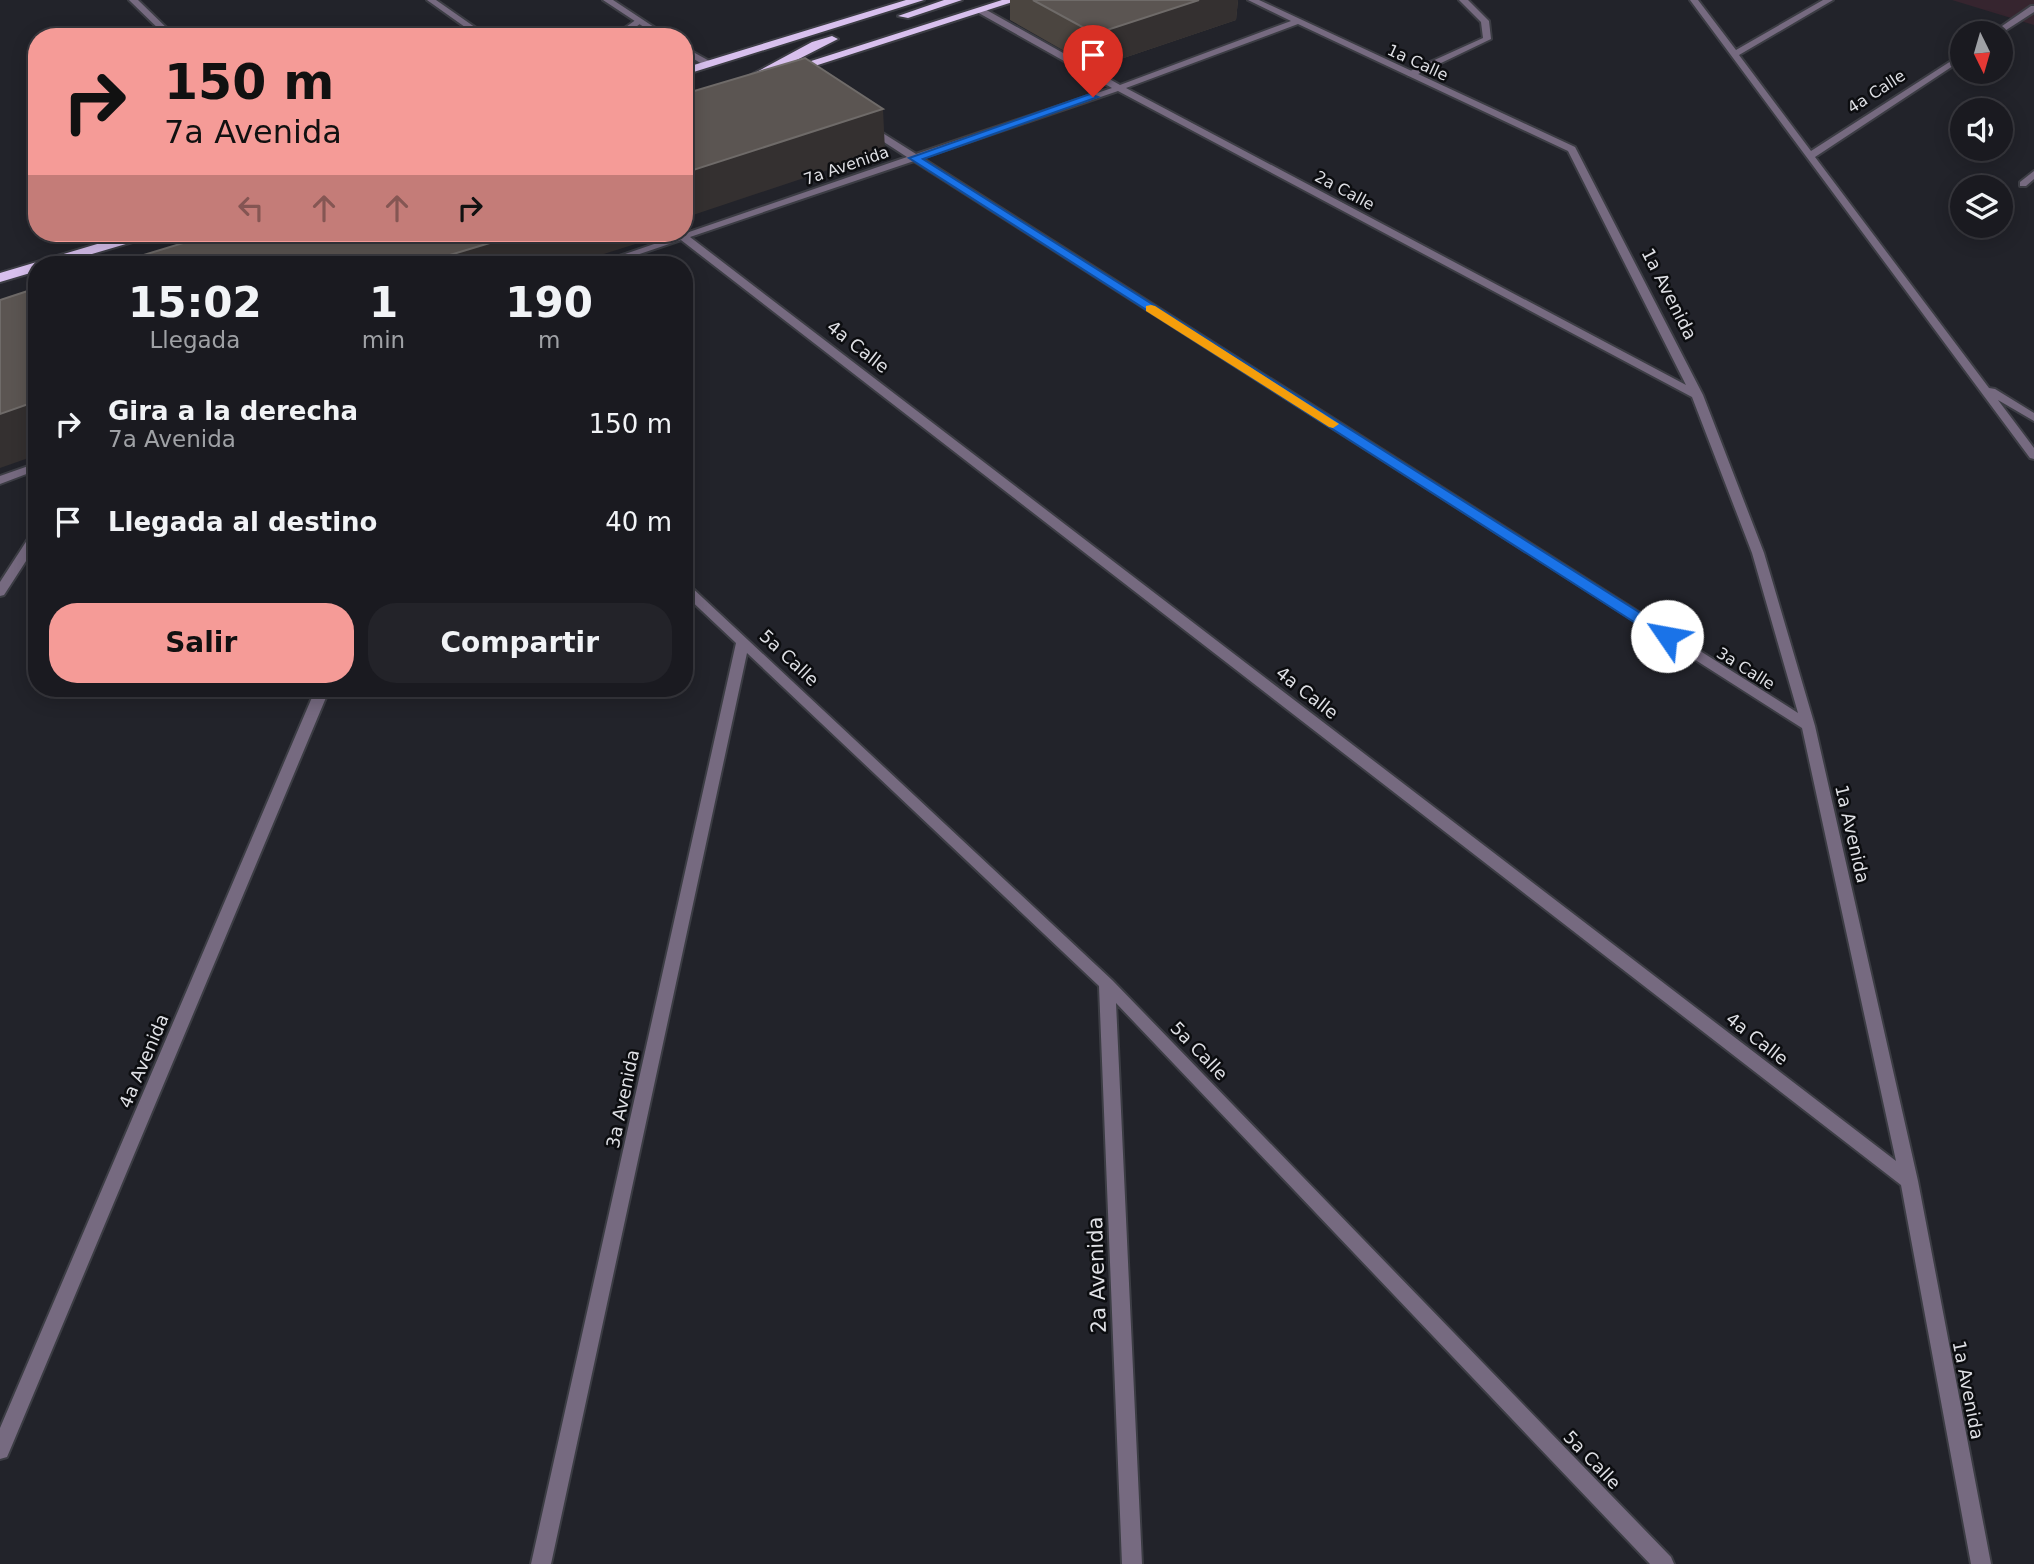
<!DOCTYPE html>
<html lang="es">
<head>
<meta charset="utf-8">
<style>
	:root { --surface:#1a1a20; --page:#232329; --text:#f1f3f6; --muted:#9fa1a5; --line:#38383e; --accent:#f59b97 }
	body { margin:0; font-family:"DejaVu Sans",sans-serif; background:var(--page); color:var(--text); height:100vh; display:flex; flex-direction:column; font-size:26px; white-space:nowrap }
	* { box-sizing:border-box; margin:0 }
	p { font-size:23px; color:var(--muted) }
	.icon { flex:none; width:38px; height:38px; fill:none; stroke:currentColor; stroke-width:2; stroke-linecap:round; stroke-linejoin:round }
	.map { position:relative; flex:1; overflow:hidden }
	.side { position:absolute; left:28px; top:256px; width:665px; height:441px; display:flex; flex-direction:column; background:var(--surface); border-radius:28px; box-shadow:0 4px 18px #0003,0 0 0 2px var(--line) }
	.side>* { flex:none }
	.top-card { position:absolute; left:28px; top:28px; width:665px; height:214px; border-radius:28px; box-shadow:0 4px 18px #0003,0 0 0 2px var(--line); background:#f59b97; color:#111; overflow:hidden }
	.needle { width:46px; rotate:175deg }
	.buttons { position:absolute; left:1950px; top:21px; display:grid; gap:14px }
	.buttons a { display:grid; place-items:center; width:63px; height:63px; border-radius:50%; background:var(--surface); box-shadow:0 4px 18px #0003,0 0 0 2px var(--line); font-size:35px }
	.pin { position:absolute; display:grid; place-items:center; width:60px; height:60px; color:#fff; margin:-72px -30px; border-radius:50% 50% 50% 0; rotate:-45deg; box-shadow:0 0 7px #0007 }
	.pin .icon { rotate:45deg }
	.me { position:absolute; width:77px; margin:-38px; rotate:303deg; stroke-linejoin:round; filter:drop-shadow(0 0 5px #0008) }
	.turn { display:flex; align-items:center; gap:24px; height:147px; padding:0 21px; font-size:32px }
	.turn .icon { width:91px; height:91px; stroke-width:2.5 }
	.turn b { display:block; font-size:49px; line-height:60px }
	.lanes { display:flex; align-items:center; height:66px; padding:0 21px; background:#0003; justify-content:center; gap:35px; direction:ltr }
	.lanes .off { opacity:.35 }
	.eta { display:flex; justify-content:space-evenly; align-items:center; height:119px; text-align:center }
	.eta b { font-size:42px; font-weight:700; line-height:49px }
	.action { display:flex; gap:14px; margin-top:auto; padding:14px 21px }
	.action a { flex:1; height:80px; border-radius:28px; background:var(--accent); color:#111; font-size:28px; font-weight:700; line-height:80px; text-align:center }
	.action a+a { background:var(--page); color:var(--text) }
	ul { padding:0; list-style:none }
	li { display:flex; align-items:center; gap:21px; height:98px; padding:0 21px }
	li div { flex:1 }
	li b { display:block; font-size:26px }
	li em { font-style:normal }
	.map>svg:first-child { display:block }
</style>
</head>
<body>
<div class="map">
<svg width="2034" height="1564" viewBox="0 0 2034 1564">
	<rect width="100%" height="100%" fill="#22232a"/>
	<!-- commercial -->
	<path fill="#36252f" d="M1952,0H2034V25Z"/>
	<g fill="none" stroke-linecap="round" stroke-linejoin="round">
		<defs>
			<path id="service" d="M129,0H138L176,37H167Z
				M427,0H436L489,37H479Z
				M1459,0H1468L1489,21L1491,39L1414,76H1408V72L1483,38L1481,22Z
				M637,19L644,21L622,37H612Z"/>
			<path id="minor" d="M1248,0H1259L1575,147L1703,395L1764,553L1815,726L1918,1181L1991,1564H1971L1901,1185L681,240L610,264H596L907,157L867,131V127H873L916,154L1112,88L977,12V8H983L1120,85L1291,21ZM1298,24L1568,151L1686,385L1126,88ZM1118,91L1692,397L1752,553L1798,713L922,158ZM914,161L1802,728L1896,1161L690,237Z
				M1690,0H1698L1736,50L1823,0H1833L1739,55L1811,151L1962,54V60L1815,157L1989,388L1995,389L2034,413V421L1998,400L2034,448V459L2030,458Z
				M2031,6H2034V12L2000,34L1992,33Z
				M2034,171V179L2026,186H2020V182Z
				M37,463V470L0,484V476Z
				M37,530V544L4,595L0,596V582L33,531Z
				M684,583L688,584L1112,980L1671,1557L1674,1564H1650L1116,1003L1142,1564H1122L1099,986L747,653L551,1564H531L736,643L684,594Z
				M316,688H330L10,1450L7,1457L0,1459V1428Z"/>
			<path id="tertiary" d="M603,0H613L669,37H659Z
				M684,47L713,63L714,65L707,67L684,53Z"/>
			<path id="trunk" d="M906,0H924L684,75V68Z
				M944,0H962L908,18L898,16Z
				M1002,0H1019L793,73L783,70Z
				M832,36L838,39L750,84L740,81L812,42Z
				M134,233H155L153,236L58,264H37V271L0,282V273Z"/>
		</defs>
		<!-- service casing -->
		<use href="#service" stroke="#3c3d44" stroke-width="4"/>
		<!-- minor casing -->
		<use href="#minor" stroke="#3c3d44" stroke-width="4"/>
		<!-- tertiary casing -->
		<use href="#tertiary" stroke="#3c3d44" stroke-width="4"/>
		<!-- trunk casing -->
		<use href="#trunk" stroke="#3c3d44" stroke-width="4"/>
		<!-- service -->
		<use href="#service" fill="#766a80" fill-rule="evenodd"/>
		<!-- minor -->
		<use href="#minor" fill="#766a80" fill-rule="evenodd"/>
		<!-- tertiary -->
		<use href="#tertiary" fill="#766a80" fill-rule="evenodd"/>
		<!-- trunk -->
		<use href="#trunk" fill="#d8c0ee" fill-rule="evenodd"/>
	</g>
	<!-- wall -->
	<path fill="#4b4540" d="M1010,0H1238L1236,20L1094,68L1010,20Z"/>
	<!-- shaded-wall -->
	<path fill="#343030" d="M1199,0H1238L1236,20L1094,68L1095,34Z
		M883,109L885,151L684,218V173Z
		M523,233H663L664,235L572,264H420Z
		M37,401V455L0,468V414Z"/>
	<!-- building -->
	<path fill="#5b5552" stroke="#6f6b69" stroke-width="2" d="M1033,0H1199L1095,34Z
		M805,58L883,109L684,173V94Z
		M216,233H523L420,264H114Z
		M37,288V401L0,414V300Z"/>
	<!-- route -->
	<path fill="#1a73e8" stroke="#114b97" stroke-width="2" d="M1090,94L1098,97L923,159L1672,633L1674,636L1672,640H1662L909,158Z"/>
	<!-- slow -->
	<path fill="#f59e0b" d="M1151,305L1155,306L1339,424L1333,428L1329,427L1146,311V306Z"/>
	<g text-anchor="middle" stroke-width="5" stroke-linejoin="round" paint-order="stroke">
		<!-- far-street labels -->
		<g font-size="16" fill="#dedfe4" stroke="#0c0d10">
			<text transform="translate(1418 62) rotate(25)" y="6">1a Calle</text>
			<text transform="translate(1876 91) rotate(-33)" y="6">4a Calle</text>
			<text transform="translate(846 165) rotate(-19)" y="6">7a Avenida</text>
			<text transform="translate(1345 190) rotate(28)" y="6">2a Calle</text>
			<text transform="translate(1746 668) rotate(32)" y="6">3a Calle</text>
		</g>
		<!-- street labels -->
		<g font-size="18" fill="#dedfe4" stroke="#0c0d10">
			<text transform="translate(1669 294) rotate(63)" y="6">1a Avenida</text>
			<text transform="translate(858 347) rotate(38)" y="6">4a Calle</text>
			<text transform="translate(789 658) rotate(43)" y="6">5a Calle</text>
			<text transform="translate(1307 693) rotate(38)" y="6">4a Calle</text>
			<text transform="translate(1852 834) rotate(77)" y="6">1a Avenida</text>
			<text transform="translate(1757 1039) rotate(38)" y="6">4a Calle</text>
			<text transform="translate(1199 1051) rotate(46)" y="6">5a Calle</text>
			<text transform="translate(144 1061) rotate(-67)" y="6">4a Avenida</text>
			<text transform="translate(623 1099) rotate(-78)" y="6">3a Avenida</text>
			<text transform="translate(1968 1390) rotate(79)" y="6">1a Avenida</text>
			<text transform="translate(1592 1460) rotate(46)" y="6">5a Calle</text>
		</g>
		<!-- near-street labels -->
		<g font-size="21" fill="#dedfe4" stroke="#0c0d10">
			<text transform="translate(1097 1275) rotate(-92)" y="7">2a Avenida</text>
		</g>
	</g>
</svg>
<div class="buttons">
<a><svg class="needle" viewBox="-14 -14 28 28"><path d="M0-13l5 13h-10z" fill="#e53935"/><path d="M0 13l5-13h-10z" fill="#9fa1a5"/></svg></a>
<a><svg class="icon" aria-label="sound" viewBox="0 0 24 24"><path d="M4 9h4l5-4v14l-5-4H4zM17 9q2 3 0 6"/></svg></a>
<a><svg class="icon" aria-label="layers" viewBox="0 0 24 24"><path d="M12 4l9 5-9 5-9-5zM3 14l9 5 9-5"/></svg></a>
</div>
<div class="pin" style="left:1093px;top:97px;background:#d93025"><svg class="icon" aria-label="arrive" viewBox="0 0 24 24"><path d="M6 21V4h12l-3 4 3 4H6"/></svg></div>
<svg class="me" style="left:1667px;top:636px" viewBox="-20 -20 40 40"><circle r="19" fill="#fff"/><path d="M0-13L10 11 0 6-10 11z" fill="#1a73e8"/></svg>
<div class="top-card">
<div class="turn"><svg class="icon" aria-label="right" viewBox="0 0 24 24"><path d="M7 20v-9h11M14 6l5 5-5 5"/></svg><div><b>150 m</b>7a Avenida</div></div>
<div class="lanes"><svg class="icon off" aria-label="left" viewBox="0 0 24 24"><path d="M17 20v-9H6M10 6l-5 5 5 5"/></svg><svg class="icon off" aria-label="ahead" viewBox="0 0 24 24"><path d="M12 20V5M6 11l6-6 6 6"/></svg><svg class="icon off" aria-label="ahead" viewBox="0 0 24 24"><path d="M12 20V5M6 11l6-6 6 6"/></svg><svg class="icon" aria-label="right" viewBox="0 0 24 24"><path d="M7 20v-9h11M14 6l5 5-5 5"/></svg></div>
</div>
<section class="side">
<div class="eta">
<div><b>15:02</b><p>Llegada</p></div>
<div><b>1</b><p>min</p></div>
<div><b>190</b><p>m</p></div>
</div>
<ul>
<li><svg class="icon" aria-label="right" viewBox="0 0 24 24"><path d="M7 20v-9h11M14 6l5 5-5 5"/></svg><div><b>Gira a la derecha</b><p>7a Avenida</p></div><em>150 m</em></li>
<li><svg class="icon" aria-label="arrive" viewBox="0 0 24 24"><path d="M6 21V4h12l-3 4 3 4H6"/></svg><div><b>Llegada al destino</b></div><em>40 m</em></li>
</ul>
<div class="action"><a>Salir</a><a>Compartir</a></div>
</section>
</div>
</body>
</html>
